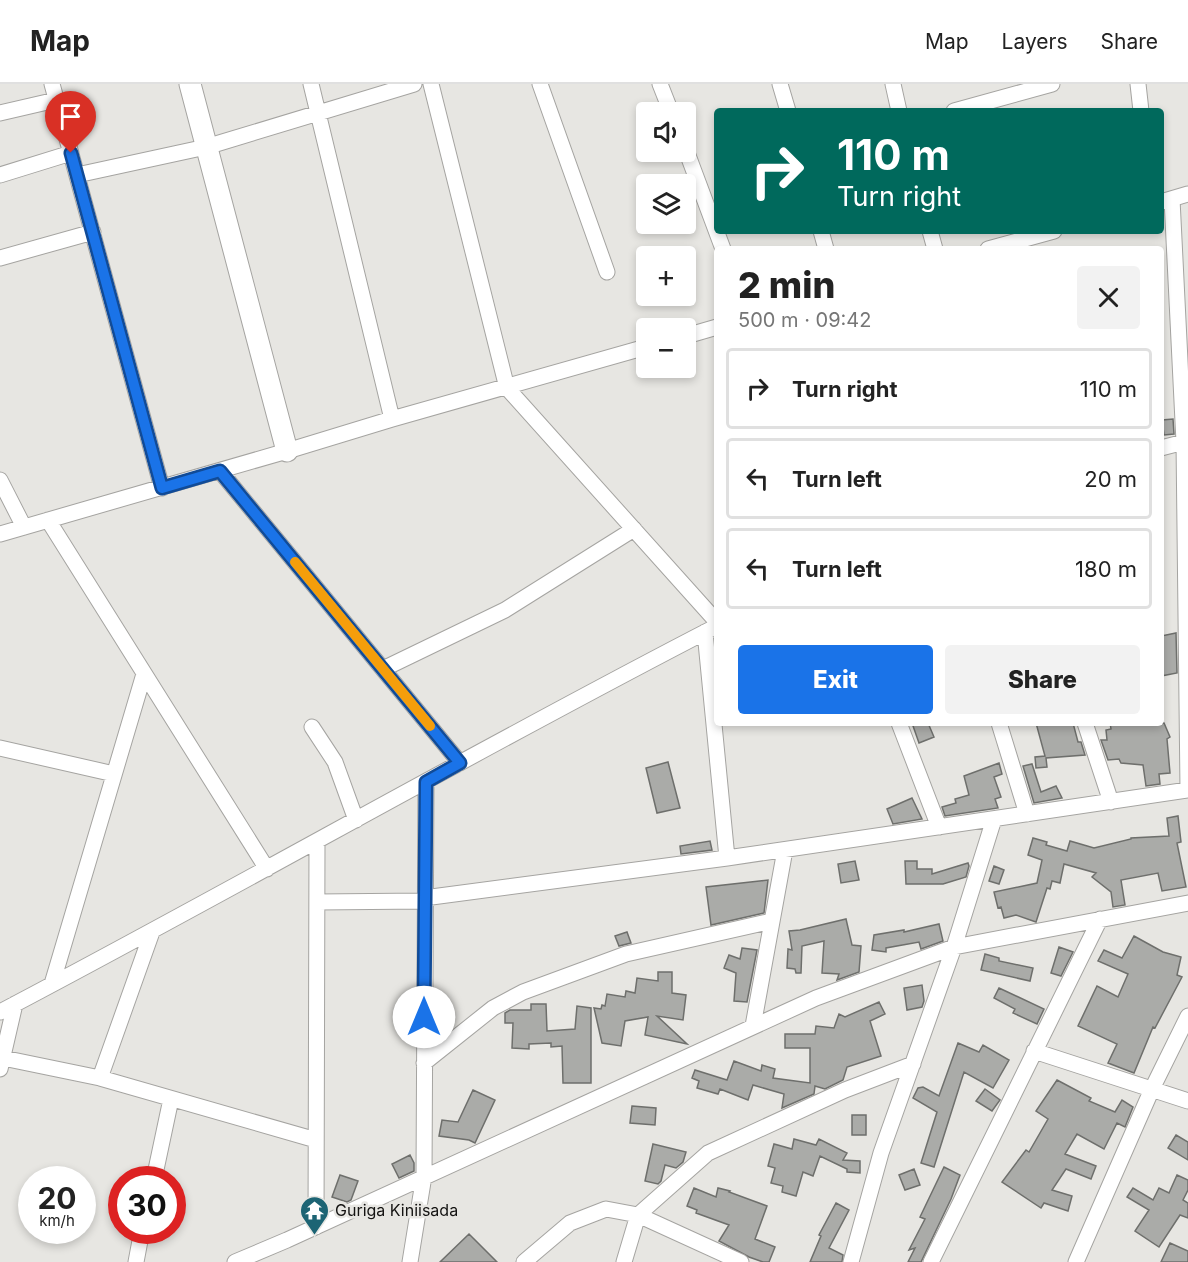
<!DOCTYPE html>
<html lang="en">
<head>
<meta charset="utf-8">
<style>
	:root { --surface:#fff; --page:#f2f2f2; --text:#222; --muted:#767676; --line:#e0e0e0; --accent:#1a73e8 }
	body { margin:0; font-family:Inter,sans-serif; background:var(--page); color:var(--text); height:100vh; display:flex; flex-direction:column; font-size:22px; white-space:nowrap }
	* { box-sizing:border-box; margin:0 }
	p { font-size:20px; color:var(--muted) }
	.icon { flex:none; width:33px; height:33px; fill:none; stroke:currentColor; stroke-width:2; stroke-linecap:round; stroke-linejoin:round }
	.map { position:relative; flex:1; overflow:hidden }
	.details { position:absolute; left:714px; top:162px; width:450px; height:480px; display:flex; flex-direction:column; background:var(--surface); border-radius:6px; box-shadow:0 3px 9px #0003 }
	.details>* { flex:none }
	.banner { position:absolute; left:714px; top:24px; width:450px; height:126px; border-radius:6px; box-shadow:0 3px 9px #0003; background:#00695c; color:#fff; overflow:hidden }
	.buttons { position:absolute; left:636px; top:18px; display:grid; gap:12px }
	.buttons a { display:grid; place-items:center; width:60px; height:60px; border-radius:6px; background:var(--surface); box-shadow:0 3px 9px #0003; font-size:30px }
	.speed { position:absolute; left:18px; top:1082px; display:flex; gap:12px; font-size:30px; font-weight:700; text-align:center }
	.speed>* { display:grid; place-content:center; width:78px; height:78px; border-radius:50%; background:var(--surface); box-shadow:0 3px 9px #0003; line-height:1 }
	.speed small { font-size:15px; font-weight:400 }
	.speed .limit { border:9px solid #d22; background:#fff; color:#111 }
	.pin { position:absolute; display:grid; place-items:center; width:51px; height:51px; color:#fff; margin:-62px -26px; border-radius:50% 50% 50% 0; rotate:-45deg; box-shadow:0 0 6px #0007 }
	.pin .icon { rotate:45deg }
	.me { position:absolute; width:66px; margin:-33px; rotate:0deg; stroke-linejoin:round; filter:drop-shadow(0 0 4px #0008) }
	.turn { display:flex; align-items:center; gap:21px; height:126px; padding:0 24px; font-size:27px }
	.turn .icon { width:78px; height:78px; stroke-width:2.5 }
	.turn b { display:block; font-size:42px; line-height:51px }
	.round { display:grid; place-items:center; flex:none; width:63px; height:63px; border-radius:6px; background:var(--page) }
	.overview { display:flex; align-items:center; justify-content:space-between; height:102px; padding:0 24px }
	h1 { font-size:36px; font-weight:800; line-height:45px }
	.button { display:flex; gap:12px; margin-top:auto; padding:12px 24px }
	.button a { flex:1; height:69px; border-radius:6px; background:var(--accent); color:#fff; font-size:24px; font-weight:800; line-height:69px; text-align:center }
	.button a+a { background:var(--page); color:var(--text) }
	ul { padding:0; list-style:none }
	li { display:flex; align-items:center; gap:18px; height:81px; margin:0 12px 9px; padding:0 12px; border:3px solid var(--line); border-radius:6px }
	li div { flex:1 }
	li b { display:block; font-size:22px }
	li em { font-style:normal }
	header { display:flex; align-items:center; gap:36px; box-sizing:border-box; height:84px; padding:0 30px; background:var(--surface); border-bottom:2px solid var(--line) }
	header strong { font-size:28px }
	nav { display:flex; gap:33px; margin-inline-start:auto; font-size:21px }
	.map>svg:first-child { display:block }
</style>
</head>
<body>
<header>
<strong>Map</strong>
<nav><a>Map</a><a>Layers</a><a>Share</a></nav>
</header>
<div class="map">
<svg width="1188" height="1178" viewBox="0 0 1188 1178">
	<rect width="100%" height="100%" fill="#e7e6e2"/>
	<!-- building -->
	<path fill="#aaaba8" stroke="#6e6f6c" stroke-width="1.5" d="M1173,335L1174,350L1164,351L1162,336Z
		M1176,549L1177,589L1161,592V552Z
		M912,639H928L934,653L919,659Z
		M1036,639H1073L1078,658H1081L1085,671L1046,674L1047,683L1036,684L1035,673L1045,672Z
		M1110,639H1164L1170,653L1167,655L1170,689L1159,690L1160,700L1146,702L1143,681L1121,679L1119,675L1108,676L1101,656H1107L1106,646L1111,645Z
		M668,678L680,724L657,729L646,684Z
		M999,679L1002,690L994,693L1001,713L995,715L998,724L945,732L942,723L956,719L955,715L969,711L964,692Z
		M1032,680L1041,708L1056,702L1062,714L1034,719L1023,682Z
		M912,714L922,735L893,740L887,725Z
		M1178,732L1181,758L1177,759L1186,803L1162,807L1158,789L1121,796L1125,821L1113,823L1111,808L1092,793L1096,789L1064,780L1060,799L1052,797L1050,805L1047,804L1036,838L1016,831L1004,834L1001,823L998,824L994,808L1037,799L1042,776L1028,771L1033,754L1047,758L1046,761L1067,767L1070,757L1094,764L1131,755V754L1169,752L1167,734Z
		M710,757L712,766L681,770L680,762Z
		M855,777L859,796L841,799L838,780Z
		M905,777H917V785H932V790L968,779L969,782L966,793L943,800H906Z
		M994,782L1004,786L999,800L989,797Z
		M768,796L764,829L711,841L706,803Z
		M846,835L852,861L861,862L859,888L837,896L839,890L822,889L824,857L802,862L801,889H796L795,885L787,884L788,865L792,866L789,847L800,846Z
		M939,840L943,857L921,865L919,858L886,864V868L872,866L874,851L904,846V848Z
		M627,848L631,859L619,862L615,852Z
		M1134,852L1163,868L1181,873L1177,891L1182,893L1155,944L1153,943L1134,989L1108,979L1117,960L1078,942L1097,902L1118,913L1128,890L1098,877L1104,866L1122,874Z
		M1059,863L1073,868L1061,892L1051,889Z
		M742,864L757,866L747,918L734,917L736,889L724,884L729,871L740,875Z
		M985,870L999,874V877L1033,884L1030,897L981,886Z
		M658,888H672V909L686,911L683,936L657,932L687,960L645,951L648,933L625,937L621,962L602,959L594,924L601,925L602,921L605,922L607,910L625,913L626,907L635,909L637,894L658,897Z
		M922,901L924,917L922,923L907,926L904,904Z
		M999,904L1044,925L1037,940L1013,929L1015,925L994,914Z
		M879,918L885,930L870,937L881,972L847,983L843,996L825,1005L815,1002L814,1010L782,1024L784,1010L753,1001L748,1016L720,1005L718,1010L697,1004L699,997L692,994L695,986L727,996L734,977L761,987L762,981L775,985L773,994L810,999V964H785V950H815L816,942L834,944L839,930L845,933Z
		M531,920H546L547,947L575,945L577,922L591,924V999H563L562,962L551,963V959L529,960V965L512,964L513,939H505V929L510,926H531Z
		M958,959L979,968L983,961L1009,976L993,1004L964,988L934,1083L921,1079L937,1028L913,1014L918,1004L923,1003L939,1012Z
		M1057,996L1091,1014L1089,1017L1115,1028L1122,1016L1133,1023L1125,1043L1117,1039L1104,1065L1077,1050L1065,1070L1096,1082L1091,1095L1066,1085L1052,1106L1072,1112L1068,1127L1044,1119L1041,1124L1002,1098L1026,1066L1029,1068L1048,1035L1036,1027Z
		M985,1005L1000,1016L992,1027L976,1017Z
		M473,1006L495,1016L475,1059L469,1056L439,1052L442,1036L458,1038Z
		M632,1022L656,1024L655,1041L630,1039Z
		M852,1031H866V1051H852Z
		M1176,1051L1188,1058V1076L1168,1064Z
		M794,1055L816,1061L819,1055L847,1069L843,1076L860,1077V1089L847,1088V1085L820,1072L813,1092L803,1088L796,1112L782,1108L783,1102L771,1099L775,1084L768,1082L774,1060L792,1065Z
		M653,1060L686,1068L683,1078L676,1084L665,1081L661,1097L658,1100L645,1097Z
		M410,1071L414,1079V1087L399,1094L392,1080Z
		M944,1083L960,1091L951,1115L921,1178H908L915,1164L909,1166L925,1135L920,1133Z
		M914,1085L920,1101L905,1106L899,1091Z
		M340,1091L358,1097L351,1116L347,1118L332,1113Z
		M1177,1091L1188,1096V1106L1183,1116L1188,1119V1134L1180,1131L1159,1163L1135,1147L1149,1126L1127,1113L1133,1104L1153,1116L1159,1104L1169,1109Z
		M694,1104L716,1113L718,1104L730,1107L729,1108L767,1122L755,1155L775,1163L769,1178H763L749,1173L719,1157L729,1141L696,1129L697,1126L687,1122Z
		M836,1119L849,1126L829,1164L843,1171L842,1178H810L821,1152L819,1151Z
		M469,1150L497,1178H440Z
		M1170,1159L1188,1167V1178H1161Z"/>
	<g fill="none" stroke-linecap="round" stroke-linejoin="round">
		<defs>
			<path id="street" d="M52,0L162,404
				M311,0L392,335
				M431,0L507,304L717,538
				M540,0L607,188
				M660,0L671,28
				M780,0L788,27
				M893,0L899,27
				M1138,0L1141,27
				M954,27L1052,0
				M0,29L56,16
				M686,66L723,165
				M0,91L71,69
				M77,91L206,63L414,0
				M1172,115L1184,358L1188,706
				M1161,118L1188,110
				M821,147L826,165
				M930,147L935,165
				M988,165L1054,147
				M0,174L93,148
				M686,252L717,243
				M1161,364L1188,357
				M220,387L460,679
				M0,396L24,443
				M48,436L267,785
				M0,450L287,367L392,335L646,263
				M705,548L727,774
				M383,585L505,526L634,445
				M899,639L939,743
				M999,639L1027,730
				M1085,639L1111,718
				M312,643L335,678L356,736
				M0,664L114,690
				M424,814L727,774L1188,706
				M317,818L424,817
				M52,900L144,590
				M0,928C240,802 476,666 717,542
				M753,942L785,766
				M1034,967L1188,1017
				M3,974L100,994L316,1056
				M424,979L493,924L523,908L626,870L772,837
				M0,985L15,920
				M100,994L152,848
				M154,1095L171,1015
				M316,1143L317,758
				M136,1178L142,1146
				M235,1178L287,1156L816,914L954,863L1188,819
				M410,1178L424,1092L426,698
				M524,1178L570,1139L606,1125L638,1131L741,1178
				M624,1178L638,1131L708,1069L845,1006L913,980
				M851,1178L881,1069L954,863L994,735
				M931,1178L1100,835
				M1076,1178L1152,1005L1188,932"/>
			<path id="secondary" d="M190,0L287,367"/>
		</defs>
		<!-- street casing -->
		<use href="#street" stroke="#a5a4a1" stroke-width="17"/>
		<!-- secondary casing -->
		<use href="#secondary" stroke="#a5a4a1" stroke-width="23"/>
		<!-- street -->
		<use href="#street" stroke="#fff" stroke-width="15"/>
		<!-- secondary -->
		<use href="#secondary" stroke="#fff" stroke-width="21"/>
	</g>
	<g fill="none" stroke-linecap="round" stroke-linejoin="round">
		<defs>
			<path id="route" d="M71,69L162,404L220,387L460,679L426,698L424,933"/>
		</defs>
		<!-- route casing -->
		<use href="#route" stroke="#114b97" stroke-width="15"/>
		<!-- route -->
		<use href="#route" stroke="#1a73e8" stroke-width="10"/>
		<!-- slow -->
		<path stroke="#f59e0b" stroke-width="10" d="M295,478L430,642"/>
	</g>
	<!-- icons -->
	<defs>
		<symbol id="temple-pin" viewBox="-11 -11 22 30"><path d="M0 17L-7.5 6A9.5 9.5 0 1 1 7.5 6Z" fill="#1d6474" stroke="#e7e6e2"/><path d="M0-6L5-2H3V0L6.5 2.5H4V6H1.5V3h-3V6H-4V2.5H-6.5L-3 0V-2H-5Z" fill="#fff"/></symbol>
	</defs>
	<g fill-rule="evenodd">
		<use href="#temple-pin" x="298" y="1110" width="33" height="45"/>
	</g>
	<g text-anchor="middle" stroke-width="5" stroke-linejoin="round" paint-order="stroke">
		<!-- poi labels -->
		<g font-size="16" fill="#141312" stroke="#e7e6e2" text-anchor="start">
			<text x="335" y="1132">Guriga Kiniisada</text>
		</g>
	</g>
</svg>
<div class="buttons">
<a><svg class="icon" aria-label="sound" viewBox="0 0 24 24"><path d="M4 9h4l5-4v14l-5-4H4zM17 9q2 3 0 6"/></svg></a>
<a><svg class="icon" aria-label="layers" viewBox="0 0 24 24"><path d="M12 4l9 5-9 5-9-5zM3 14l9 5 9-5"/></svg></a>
<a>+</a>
<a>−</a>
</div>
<div class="speed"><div>20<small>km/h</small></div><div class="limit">30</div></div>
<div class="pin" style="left:71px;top:69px;background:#d93025"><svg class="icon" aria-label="arrive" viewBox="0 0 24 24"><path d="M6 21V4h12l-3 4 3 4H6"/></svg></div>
<svg class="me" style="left:424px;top:933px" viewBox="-20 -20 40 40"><circle r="19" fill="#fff"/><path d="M0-13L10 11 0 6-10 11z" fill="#1a73e8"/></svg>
<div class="banner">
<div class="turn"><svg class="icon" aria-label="right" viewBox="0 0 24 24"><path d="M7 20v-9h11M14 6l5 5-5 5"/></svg><div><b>110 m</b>Turn right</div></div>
</div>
<section class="details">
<div class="overview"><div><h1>2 min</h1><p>500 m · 09:42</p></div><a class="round"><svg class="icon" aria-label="close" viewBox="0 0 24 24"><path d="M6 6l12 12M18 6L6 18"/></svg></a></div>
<ul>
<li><svg class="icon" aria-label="right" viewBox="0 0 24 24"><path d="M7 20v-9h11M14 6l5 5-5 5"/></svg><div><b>Turn right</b></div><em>110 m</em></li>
<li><svg class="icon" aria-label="left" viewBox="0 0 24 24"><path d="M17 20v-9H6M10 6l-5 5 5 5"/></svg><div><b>Turn left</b></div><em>20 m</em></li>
<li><svg class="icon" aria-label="left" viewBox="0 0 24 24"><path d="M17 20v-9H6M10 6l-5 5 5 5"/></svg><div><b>Turn left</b></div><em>180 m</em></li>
</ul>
<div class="button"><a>Exit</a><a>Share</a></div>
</section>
</div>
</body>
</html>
